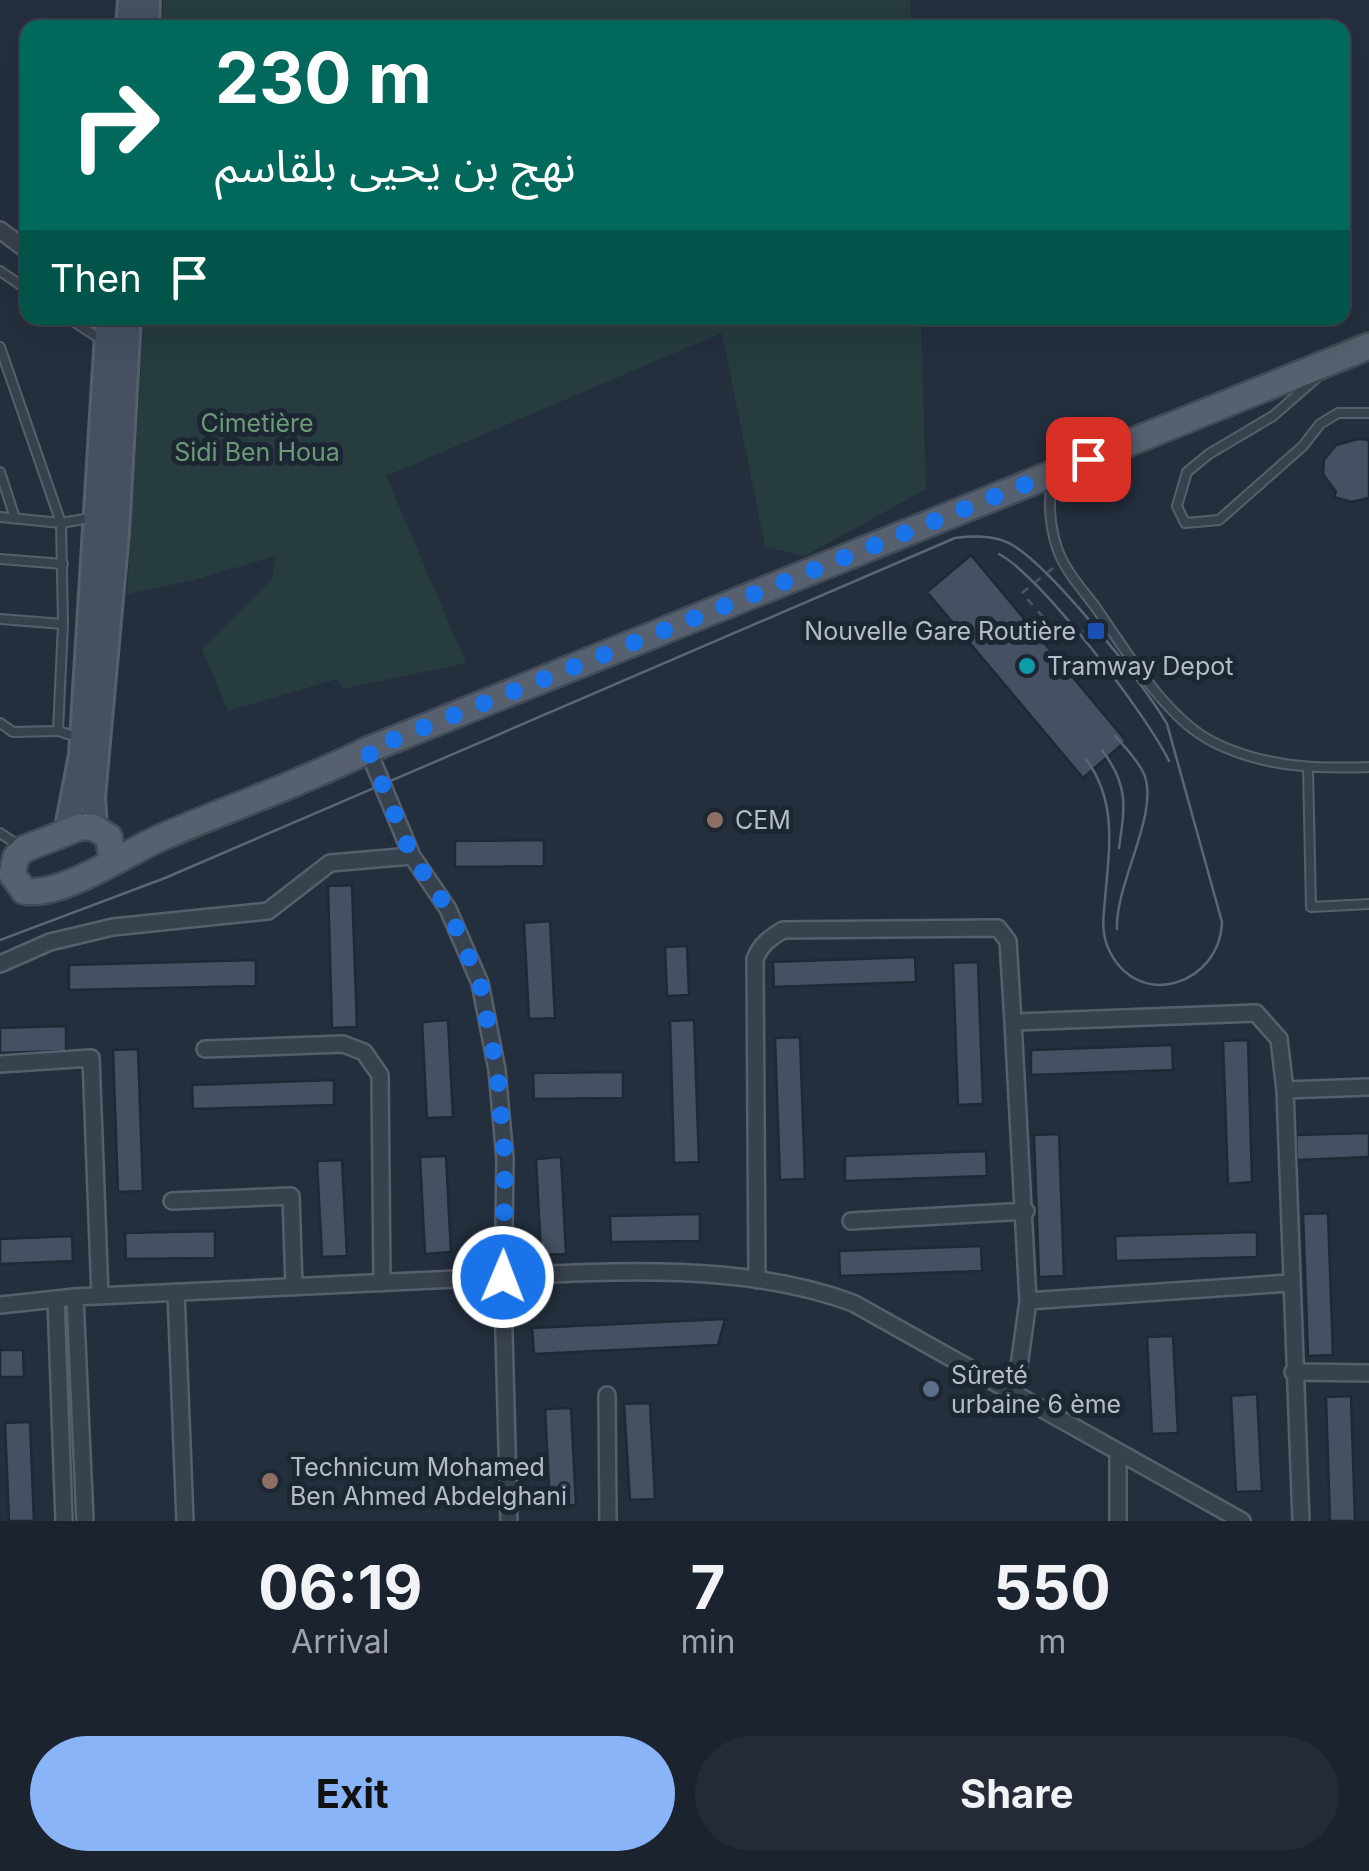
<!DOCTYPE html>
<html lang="en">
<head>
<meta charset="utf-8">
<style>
	:root { --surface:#1b232e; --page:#242b36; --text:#f1f3f6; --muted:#a0a4aa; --line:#39404a; --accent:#8ab4f8 }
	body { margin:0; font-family:Inter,"Noto Sans Arabic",sans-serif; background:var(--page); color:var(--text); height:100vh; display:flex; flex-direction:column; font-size:38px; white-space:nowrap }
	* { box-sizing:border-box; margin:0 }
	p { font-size:32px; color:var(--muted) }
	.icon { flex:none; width:55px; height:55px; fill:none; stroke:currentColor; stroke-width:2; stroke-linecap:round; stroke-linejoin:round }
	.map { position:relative; height:1521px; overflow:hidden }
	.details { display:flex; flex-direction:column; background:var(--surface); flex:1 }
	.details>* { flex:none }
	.top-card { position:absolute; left:20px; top:20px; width:1330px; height:305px; border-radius:20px; box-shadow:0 10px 40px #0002,0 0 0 2px var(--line); background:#00695c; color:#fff; overflow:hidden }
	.pin { position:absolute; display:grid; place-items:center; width:85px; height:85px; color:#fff; margin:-42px; border-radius:20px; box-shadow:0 5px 15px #0006 }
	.me { position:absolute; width:110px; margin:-55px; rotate:1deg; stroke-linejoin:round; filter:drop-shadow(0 0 8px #0008) }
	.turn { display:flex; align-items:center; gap:35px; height:210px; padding:0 30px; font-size:45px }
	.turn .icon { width:130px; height:130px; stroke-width:2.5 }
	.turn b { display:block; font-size:70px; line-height:85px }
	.then { display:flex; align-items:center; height:95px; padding:0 30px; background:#0003; gap:20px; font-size:38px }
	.eta { display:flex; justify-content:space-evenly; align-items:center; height:170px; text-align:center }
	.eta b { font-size:60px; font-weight:700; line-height:70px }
	.button { display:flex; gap:20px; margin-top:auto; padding:20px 30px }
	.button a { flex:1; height:115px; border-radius:60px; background:var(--accent); color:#111; font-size:40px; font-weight:700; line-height:115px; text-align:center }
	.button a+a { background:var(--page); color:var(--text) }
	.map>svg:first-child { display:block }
</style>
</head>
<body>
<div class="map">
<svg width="1369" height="1521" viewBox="0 0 1369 1521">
	<rect width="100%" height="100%" fill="#242f3e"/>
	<!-- green -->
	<path fill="#263c3f" d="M163,0H910L911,27H162Z
		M144,318H921L926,489L805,556L765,547L722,333L386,476L466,663L342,689L337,679L228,711L202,649L272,579L276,556L194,580L127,594Z"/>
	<!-- building -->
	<path fill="#455162" stroke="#1f2835" stroke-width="2.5" d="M1358,439L1369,440V498L1351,502L1334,497L1336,492L1323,474L1324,460L1336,445Z
		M971,555L1126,741L1083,778L927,592Z
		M544,840V866L455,867V841Z
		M352,885L357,1027L332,1028L328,886Z
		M550,921L555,1018L529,1019L524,923Z
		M687,946L689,995L667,996L665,947Z
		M915,957L916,982L774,987L773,962Z
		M256,960V986L69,990V965Z
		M978,962L983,1104L958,1105L953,963Z
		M448,1020L453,1117L427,1118L422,1022Z
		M694,1020L699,1162L674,1163L670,1021Z
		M66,1026V1051L0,1053V1028Z
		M800,1037L805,1179L780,1180L775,1038Z
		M1248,1040L1252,1182L1228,1184L1223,1041Z
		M1172,1045L1173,1070L1031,1075V1050Z
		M138,1049L143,1191L118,1192L113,1050Z
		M623,1072V1098L534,1099L533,1073Z
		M334,1080V1105L193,1109L192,1085Z
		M1369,1133V1157L1297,1160L1296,1135Z
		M1059,1134L1064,1276L1039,1277L1034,1135Z
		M986,1151L987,1176L845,1181V1156Z
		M446,1156L451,1252L425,1254L420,1157Z
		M561,1157L566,1254L541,1255L536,1159Z
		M342,1160L347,1256L322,1257L317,1161Z
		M1328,1213L1333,1355L1308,1356L1303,1214Z
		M700,1214V1241L611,1242L610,1216Z
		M215,1231V1258L126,1259L125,1233Z
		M1257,1232V1257L1116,1261L1115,1236Z
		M72,1236L73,1261L0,1264V1239Z
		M981,1246L982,1271L840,1276L839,1251Z
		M725,1319L718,1345L534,1354L532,1328Z
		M1173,1336L1178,1433L1152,1434L1147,1337Z
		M0,1350H23L24,1377H0Z
		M1257,1394L1262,1491L1236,1492L1231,1396Z
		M1351,1396L1355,1521H1330L1326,1397Z
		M650,1403L655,1499L630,1500L624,1404Z
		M571,1408L576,1505L550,1506L545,1409Z
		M30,1422L34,1521H9L5,1423Z"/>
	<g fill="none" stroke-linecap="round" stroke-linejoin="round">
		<defs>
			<path id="lane" d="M0,271L28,290
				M68,318L102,340
				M0,347L61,523L0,517
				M1320,375L1273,416L1209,454L1187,472L1177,506L1185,523L1219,520L1303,446L1320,424L1338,413H1369
				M0,472L15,518
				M1052,480C1048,503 1050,526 1057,548C1064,569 1081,588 1094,605C1126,650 1164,717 1213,742C1263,767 1314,769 1369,767
				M0,559L63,564
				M0,619L63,624
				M0,723L13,732L58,731
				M81,738L58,731L63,624L61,523L90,518
				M1308,769L1311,907L1369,904
				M0,833L21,847"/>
			<path id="street" d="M0,230L28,251
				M368,750L412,856L448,909L480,983L497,1070L505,1159L503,1296L509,1521
				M0,964L50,942L113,927L268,911L330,863L412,856
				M1013,1022L1028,1301L1015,1395
				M205,1049L343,1044L364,1052L380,1075L382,1283
				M0,1064L91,1058L100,1296
				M1285,1090L1369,1087
				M172,1201L291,1196L294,1287
				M851,1221L1026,1211
				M757,1280L755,959C761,944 770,938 783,930L998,928L1008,941L1013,1022L1256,1013L1279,1039L1285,1090L1301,1521
				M176,1292L185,1521
				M75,1297L85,1521
				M56,1299L64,1521
				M1028,1301L1290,1283
				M0,1305L75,1297C202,1291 328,1285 455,1279C582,1273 733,1258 853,1303L1242,1521
				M1293,1372L1369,1373
				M607,1395L608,1521
				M1118,1521V1452"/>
			<path id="secondary" d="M128,28L130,0
				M147,28L148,0
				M95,828L93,797L117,532L129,318
				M66,833L81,755L108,318"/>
			<path id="primary" d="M112,862L109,837L93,827H80L24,849L16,857L12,874L24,891C61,898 126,853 160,838C229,808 300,784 368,750L1369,346"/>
		</defs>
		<!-- lane casing -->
		<use href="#lane" stroke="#565f6c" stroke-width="12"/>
		<!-- street casing -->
		<use href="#street" stroke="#565f6c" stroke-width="20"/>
		<!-- secondary casing -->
		<use href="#secondary" stroke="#565f6c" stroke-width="28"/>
		<!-- primary casing -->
		<use href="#primary" stroke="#414a57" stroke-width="30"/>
		<!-- path -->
		<path stroke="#44595c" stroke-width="2.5" stroke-dasharray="8 8" stroke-linecap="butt" d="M1053,568L1022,593L1066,643L1076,632L1097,630"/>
		<!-- lane -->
		<use href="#lane" stroke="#38414e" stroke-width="8"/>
		<!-- street -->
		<use href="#street" stroke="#38414e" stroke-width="15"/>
		<!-- secondary -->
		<use href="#secondary" stroke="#465061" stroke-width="22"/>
		<!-- primary -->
		<use href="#primary" stroke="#56606e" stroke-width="25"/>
		<!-- tram -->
		<path stroke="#5a6575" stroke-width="2.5" d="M999,554C1041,576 1147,715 1169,761
			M1115,736C1125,747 1138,760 1144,774C1160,813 1115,884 1117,929
			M1102,750C1129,786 1125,806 1119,848
			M0,940L165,878L955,538C974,536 992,535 1009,543C1049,564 1143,682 1167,724L1222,922C1220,984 1140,1011 1110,952C1101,935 1103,918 1105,900C1109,848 1118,803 1086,759"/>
	</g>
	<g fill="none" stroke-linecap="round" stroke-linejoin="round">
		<!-- route -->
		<path stroke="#1a73e8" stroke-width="18" stroke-dasharray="0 32.4" d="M503,1277L505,1159L497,1070L480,983L448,909L412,856L368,750L1088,459"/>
	</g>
	<!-- markers -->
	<rect fill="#1a4fb4" stroke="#1d2633" stroke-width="4" x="1086" y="621" width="20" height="20" rx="5"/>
	<circle fill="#0f9aa8" stroke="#1d2633" stroke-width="4" cx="1027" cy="666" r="10"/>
	<g fill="#8d6e63" stroke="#1d2633" stroke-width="4">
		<circle cx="715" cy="820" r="10"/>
		<circle cx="270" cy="1481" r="10"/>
	</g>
	<circle fill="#5c6f8a" stroke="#1d2633" stroke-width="4" cx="931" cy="1389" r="10"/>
	<g text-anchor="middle" stroke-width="10" stroke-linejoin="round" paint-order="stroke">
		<!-- park labels -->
		<g font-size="25" fill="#6b9a76" stroke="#1d2633">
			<text x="257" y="432">Cimetière<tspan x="257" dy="29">Sidi Ben Houa</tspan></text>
		</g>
		<!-- poi labels -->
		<g font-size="25" fill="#b4bcc9" stroke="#1d2633" text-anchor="start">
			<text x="1076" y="640" text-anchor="end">Nouvelle Gare Routière</text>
			<text x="1047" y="675">Tramway Depot</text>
			<text x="735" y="829">CEM</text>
			<text x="951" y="1384">Sûreté<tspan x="951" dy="29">urbaine 6 ème</tspan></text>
			<text x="290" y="1476">Technicum Mohamed<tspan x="290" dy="29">Ben Ahmed Abdelghani</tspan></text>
		</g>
	</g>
</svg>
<div class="pin" style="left:1088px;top:459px;background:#d93025"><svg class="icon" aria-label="arrive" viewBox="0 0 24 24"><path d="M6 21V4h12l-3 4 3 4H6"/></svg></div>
<svg class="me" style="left:503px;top:1277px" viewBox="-20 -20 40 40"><circle r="17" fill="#1a73e8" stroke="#fff" stroke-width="3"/><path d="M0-11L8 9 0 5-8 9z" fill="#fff"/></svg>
<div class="top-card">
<div class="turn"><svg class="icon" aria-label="right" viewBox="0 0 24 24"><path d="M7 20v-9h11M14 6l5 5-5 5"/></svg><div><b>230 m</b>نهج بن يحيى بلقاسم</div></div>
<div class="then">Then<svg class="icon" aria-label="arrive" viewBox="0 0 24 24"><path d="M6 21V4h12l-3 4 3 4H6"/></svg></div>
</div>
</div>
<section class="details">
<div class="eta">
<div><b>06:19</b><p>Arrival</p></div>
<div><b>7</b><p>min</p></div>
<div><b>550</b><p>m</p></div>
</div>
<div class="button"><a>Exit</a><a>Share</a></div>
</section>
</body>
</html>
